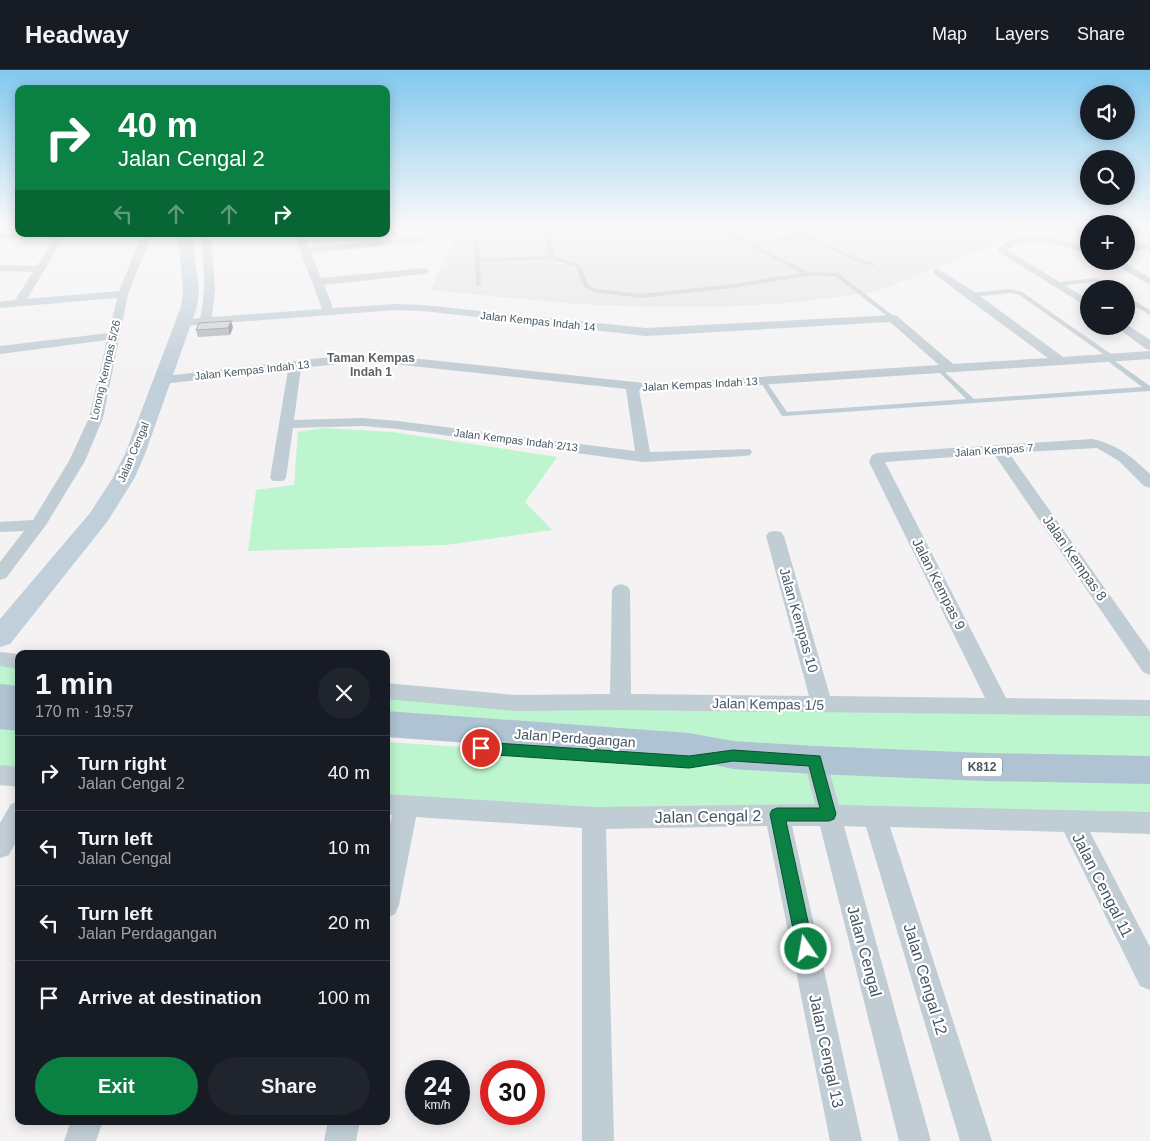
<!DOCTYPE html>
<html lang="en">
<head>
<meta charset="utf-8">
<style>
	:root { --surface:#171b24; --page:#20242c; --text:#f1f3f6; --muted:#9ea1a6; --line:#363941; --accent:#0b8043 }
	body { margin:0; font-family:Arial,sans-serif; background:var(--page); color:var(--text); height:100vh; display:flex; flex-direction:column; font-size:19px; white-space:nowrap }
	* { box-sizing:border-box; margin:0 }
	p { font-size:16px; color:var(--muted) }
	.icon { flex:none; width:28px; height:28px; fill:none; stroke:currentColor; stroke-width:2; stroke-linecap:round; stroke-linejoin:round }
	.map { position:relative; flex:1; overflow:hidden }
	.side { position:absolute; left:15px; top:580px; width:375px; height:475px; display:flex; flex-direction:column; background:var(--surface); border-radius:10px; box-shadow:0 2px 12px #0003 }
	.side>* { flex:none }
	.banner { position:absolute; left:15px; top:15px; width:375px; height:152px; border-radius:10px; box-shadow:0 2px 12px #0003; background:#0b8043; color:#fff; overflow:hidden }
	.fabs { position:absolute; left:1080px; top:15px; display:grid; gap:10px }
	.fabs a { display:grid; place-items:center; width:55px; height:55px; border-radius:50%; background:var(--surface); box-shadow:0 2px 12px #0003; font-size:25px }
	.speed { position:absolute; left:405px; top:990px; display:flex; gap:10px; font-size:25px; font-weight:700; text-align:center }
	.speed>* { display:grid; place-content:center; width:65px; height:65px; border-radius:50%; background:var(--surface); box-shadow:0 2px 12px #0003; line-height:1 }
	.speed small { font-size:12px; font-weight:400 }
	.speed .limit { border:8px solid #d22; background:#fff; color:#111 }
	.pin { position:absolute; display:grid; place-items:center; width:42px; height:42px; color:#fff; margin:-21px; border:2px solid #fff; border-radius:50%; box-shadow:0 1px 5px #0007 }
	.me { position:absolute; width:55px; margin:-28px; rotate:348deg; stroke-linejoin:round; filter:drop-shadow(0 0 4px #0008) }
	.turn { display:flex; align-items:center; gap:18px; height:105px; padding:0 20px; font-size:22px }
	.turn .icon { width:65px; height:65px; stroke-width:2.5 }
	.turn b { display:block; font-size:35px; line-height:42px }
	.lanes { display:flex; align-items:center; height:48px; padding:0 20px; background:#0003; justify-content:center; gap:25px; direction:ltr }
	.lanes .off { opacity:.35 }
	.round { display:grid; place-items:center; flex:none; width:52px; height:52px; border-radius:26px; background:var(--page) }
	.head { display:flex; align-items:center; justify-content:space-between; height:85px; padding:0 20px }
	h1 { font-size:30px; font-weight:700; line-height:38px }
	.primary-button { display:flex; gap:10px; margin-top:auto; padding:10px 20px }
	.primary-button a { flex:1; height:58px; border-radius:30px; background:var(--accent); color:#fff; font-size:20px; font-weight:700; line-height:58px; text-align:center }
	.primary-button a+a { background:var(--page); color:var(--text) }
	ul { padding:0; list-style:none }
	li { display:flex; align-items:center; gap:15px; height:75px; padding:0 20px; border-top:1px solid var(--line) }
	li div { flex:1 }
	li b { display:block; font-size:19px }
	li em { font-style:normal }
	header { display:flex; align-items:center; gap:30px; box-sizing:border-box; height:70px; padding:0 25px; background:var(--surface); border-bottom:1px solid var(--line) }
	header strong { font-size:24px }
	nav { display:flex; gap:28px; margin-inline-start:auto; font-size:18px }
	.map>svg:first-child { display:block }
</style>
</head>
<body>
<header>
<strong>Headway</strong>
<nav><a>Map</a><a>Layers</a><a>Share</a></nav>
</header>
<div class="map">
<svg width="1150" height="1071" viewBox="0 0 1150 1071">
	<rect width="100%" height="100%" fill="#f4f2f2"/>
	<!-- education -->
	<path fill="#e5e3e4" d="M532,156H995L1031,160L875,222L789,233L720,237H651L576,234L430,220L459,160L533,162Z"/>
	<!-- green -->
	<path fill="#bdf5cf" d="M323,358L393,362L557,387L525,432L552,460L446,475L248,481L256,420L294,415L298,362Z
		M0,589L19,590V628L0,626Z
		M386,622L516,633L1150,638V753L386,734V672L689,692L722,684L386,654Z
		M0,646L19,648V707L0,705Z"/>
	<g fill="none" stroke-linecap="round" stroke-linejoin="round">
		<!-- lane -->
		<path fill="#c1cdd4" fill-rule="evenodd" d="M544,156H549L554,186L580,195L589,216L596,219L641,224L733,214L801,203L712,156H718L753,174L803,163L850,185L878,195C864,201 818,169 803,167C795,166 767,174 757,176L808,202L838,203L896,248L891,249L835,206H807L733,218L641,228L593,222L584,217L576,197L551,189L480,192L481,215L476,216L474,169L479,170L480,189L548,186Z
			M1126,157L1150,164V168L1126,160Z
			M1096,208L1115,219H1107L1095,212L1058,216L1055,214L1058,212Z
			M1010,219L1022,222L1114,286L1115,287L1112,289L1150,316V321L785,346H782L760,311L765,310L787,342L966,329L936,299L939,297L974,329L1142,317L1105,289L1104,288L1106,286L1018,224L1010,223L972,227L969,225L972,223Z
			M1126,226L1150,240V245L1126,231Z"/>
		<!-- street -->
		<path fill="#c1cdd4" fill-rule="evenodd" d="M1061,156H1075L1089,161V167Z
			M0,163L66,164L27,229L119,221L142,164H152L128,224L103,348L85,391L46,455L6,508L0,510V492L24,461L0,462V452L33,450L69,391L89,348L107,270L0,284V276L109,263L117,228L0,238V232L15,230L33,202L0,201V195L37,196L53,169H0Z
			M201,164H211L215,219L212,247L322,239L294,164H304L309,178L419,167L422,168V172L311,183L321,208L425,198L430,201L425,204L324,215L333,238L396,234L423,235L646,258L893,245L897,246L953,294L1048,288L934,204L933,202L934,200L938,199L976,223L1063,287L1150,281V289L653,322L639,320L650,382L750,379L752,382L750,385L745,386L643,392L398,359L362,356L293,358L286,408L283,411H273L270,408L288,300L162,314L155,310L157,307L348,285L393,286L653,314L939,295L890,252L646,266L423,241L396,240L184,256L178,253L180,251L200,248C207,221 203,192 201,164ZM348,293L393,294L626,319L635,381L398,351L362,348L294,350L301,298Z
			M1034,166L1052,168L1089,178V184C1067,178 1026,161 1007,180L1089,230V238L997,181C1004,168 1020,167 1034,166Z
			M1150,173V179L1126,182V176Z
			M1109,191H1122L1150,208V215Z
			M1126,254L1150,270V280L1146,279L1115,256H1126Z
			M1092,369C1117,374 1132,387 1150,404V418L1144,416L1119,391L1097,378L1009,383L1150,582V605L1143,602L994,384L885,392L1006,628L1150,630V646L620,640L516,641L386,629V613L516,625L610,624L612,520L615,516L621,514L627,516L630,520L631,624L809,626L766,466L769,462L775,461L781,462L784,466L830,626L985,628L869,392L872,385L877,383Z
			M0,582L19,584V599L0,596Z
			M815,681L823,683L826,690L839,735L1150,742V764L1090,762L1150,877V920L1140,916L1064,762L890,757L992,1071H960L866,757L844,756L931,1071H899L820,756H792L862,1071H830L767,756L606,759L614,1071H582V758L416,747L399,835L395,844L386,848V773L392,745L386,744V724L594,737L815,734L804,690L807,683Z
			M0,695L19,697V717L0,715Z
			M19,731V766L9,785L0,788V753L11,734Z
			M71,1051H103L96,1071H64Z
			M328,1051H360L356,1071H324Z"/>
		<!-- secondary -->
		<path fill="#c1cfda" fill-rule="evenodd" d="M178,164H192L199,220L197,237L145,384L134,409L107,452L10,574L0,577V549L90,443L112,409L125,384L181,237L183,220Z"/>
		<!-- primary -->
		<path fill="#afc3d3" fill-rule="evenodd" d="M0,614L19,616V661L0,659Z
			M386,641L689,663L733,671L815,676L984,683L1150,686V714L984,711L815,704L733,699L689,689L386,667Z"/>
	</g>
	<!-- wall -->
	<path fill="#b0b5ba" d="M233,257L230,265L198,267L196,260Z"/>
	<!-- shaded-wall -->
	<path fill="#909397" d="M231,251L233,257L230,265L228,258Z"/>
	<!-- building -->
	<path fill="#cdd2d8" stroke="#909397" d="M231,251L228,258L196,260L199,253Z"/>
	<!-- sky -->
	<linearGradient id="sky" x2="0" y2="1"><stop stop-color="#81c8ee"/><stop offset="0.51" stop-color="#faf9f9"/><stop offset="1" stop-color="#faf9f9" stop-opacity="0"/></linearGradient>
	<rect width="1150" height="306" fill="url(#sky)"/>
	<!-- route -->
	<path fill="#0b8043" stroke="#07532c" d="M481,672L689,686L733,680L820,686L836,744L834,749L829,751H786L814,879L811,885L806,887L800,885L797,879L770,744L772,740L777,738H820L809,696L733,691L689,698L481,684L476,682L474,678L476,674Z"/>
	<g text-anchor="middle" stroke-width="4.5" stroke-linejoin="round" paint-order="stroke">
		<!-- far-street labels -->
		<g font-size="11" fill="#475762" stroke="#fff">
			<text transform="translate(538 251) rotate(6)" y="4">Jalan Kempas Indah 14</text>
			<text transform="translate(105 300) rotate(-77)" y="4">Lorong Kempas 5/26</text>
			<text transform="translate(252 300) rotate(-6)" y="4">Jalan Kempas Indah 13</text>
			<text transform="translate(700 314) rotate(-3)" y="4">Jalan Kempas Indah 13</text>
			<text transform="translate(516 370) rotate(7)" y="4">Jalan Kempas Indah 2/13</text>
			<text transform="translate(994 380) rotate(-4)" y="4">Jalan Kempas 7</text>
			<text transform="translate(133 382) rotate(-67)" y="4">Jalan Cengal</text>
		</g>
		<!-- far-neighbourhood labels -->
		<g font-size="12" font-weight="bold" fill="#5d6368" stroke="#fff">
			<text x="371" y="292">Taman Kempas<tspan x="371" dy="14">Indah 1</tspan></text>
		</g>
		<!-- shield labels -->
		<rect fill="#fff" stroke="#7e8991" stroke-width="1" x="962" y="687.5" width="40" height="19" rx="4"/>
		<g font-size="12" font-weight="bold" fill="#475762">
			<text x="982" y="701">K812</text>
		</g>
		<!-- street labels -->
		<g font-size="14" fill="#475762" stroke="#fff">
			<text transform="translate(1075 488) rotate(55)" y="5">Jalan Kempas 8</text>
			<text transform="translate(939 514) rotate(63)" y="5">Jalan Kempas 9</text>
			<text transform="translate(799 550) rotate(74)" y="5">Jalan Kempas 10</text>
			<text transform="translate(768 634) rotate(1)" y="5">Jalan Kempas 1/5</text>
			<text transform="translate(575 668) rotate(4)" y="5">Jalan Perdagangan</text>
		</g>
		<!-- near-street labels -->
		<g font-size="16" fill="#475762" stroke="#fff">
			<text transform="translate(708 746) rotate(-1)" y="6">Jalan Cengal 2</text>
			<text transform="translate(1103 815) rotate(63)" y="6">Jalan Cengal 11</text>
			<text transform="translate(865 881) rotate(75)" y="6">Jalan Cengal</text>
			<text transform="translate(926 909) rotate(73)" y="6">Jalan Cengal 12</text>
			<text transform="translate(827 981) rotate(78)" y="6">Jalan Cengal 13</text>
		</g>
	</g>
</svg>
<div class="fabs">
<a><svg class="icon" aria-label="sound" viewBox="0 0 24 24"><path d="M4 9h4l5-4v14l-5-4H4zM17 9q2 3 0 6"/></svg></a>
<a><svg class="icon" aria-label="search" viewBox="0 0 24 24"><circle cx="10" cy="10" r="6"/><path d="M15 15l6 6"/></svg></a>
<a>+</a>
<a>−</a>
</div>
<div class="speed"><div>24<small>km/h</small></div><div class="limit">30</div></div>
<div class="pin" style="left:481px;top:678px;background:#d93025"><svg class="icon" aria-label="arrive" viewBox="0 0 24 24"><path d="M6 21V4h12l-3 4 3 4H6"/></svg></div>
<svg class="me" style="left:806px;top:879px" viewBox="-20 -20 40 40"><circle r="17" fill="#0b8043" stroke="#fff" stroke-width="3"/><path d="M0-11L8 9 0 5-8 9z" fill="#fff"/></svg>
<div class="banner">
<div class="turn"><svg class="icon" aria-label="right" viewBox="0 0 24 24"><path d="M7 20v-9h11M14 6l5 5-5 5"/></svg><div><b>40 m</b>Jalan Cengal 2</div></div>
<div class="lanes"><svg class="icon off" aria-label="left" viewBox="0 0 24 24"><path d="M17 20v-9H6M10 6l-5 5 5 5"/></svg><svg class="icon off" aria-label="ahead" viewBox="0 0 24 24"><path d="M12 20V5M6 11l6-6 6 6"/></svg><svg class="icon off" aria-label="ahead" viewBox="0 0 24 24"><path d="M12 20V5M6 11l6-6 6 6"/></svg><svg class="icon" aria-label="right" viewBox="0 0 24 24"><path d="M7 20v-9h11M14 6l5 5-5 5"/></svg></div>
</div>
<section class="side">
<div class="head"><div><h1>1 min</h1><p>170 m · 19:57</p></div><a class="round"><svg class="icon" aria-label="close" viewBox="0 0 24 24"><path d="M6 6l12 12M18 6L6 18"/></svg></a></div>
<ul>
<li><svg class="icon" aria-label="right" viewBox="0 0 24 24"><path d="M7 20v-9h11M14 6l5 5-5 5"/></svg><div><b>Turn right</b><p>Jalan Cengal 2</p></div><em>40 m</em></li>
<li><svg class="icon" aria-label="left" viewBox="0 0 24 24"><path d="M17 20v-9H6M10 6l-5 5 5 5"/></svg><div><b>Turn left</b><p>Jalan Cengal</p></div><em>10 m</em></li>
<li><svg class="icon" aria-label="left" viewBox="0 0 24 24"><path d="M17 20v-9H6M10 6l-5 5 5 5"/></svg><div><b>Turn left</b><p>Jalan Perdagangan</p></div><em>20 m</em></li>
<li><svg class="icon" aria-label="arrive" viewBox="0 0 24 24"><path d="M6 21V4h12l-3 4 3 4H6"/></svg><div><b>Arrive at destination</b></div><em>100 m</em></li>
</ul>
<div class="primary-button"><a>Exit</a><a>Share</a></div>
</section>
</div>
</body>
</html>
